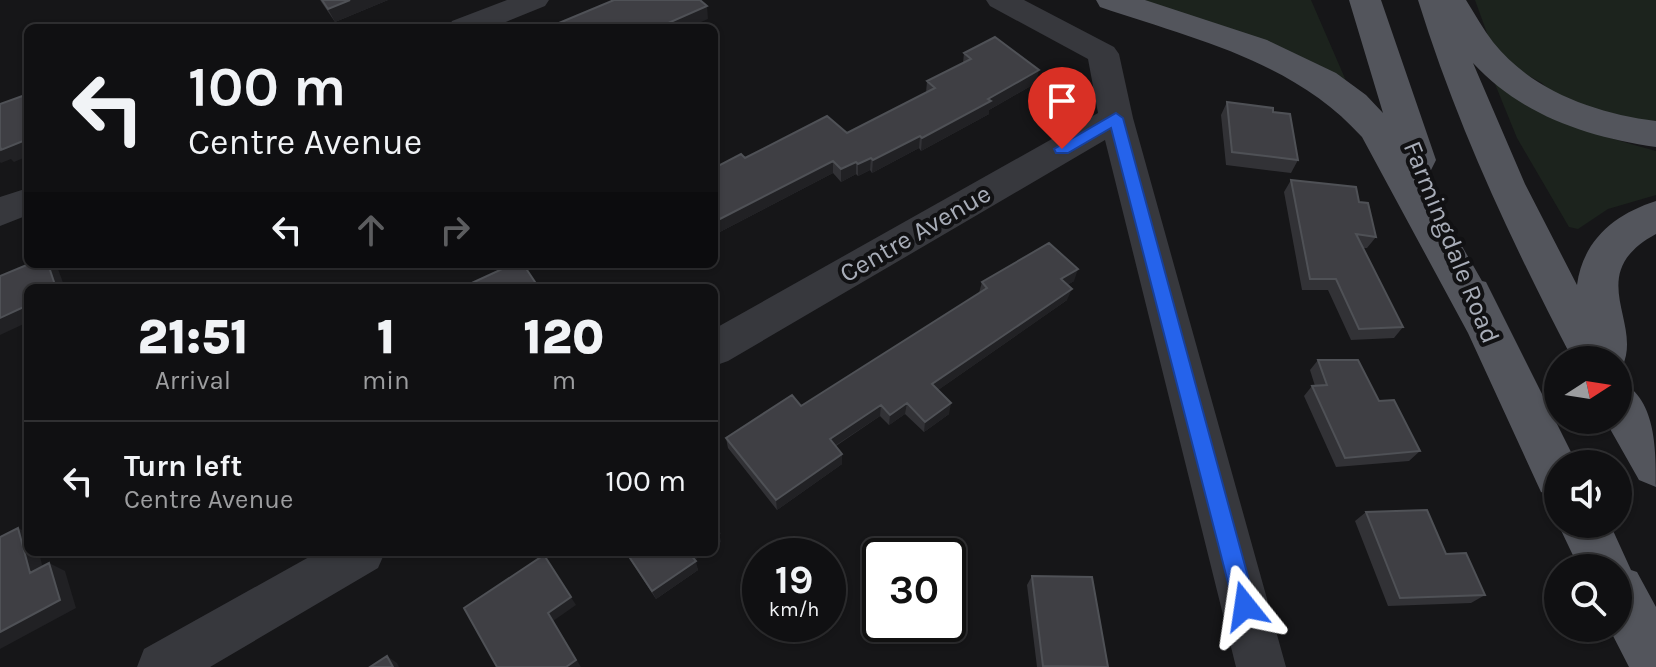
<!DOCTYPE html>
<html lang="en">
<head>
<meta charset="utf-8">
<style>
	:root { --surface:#101012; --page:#1e1e20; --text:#f1f3f6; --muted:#9c9d9f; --line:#303032 }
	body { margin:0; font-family:Karla,sans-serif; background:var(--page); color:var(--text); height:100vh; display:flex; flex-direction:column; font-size:30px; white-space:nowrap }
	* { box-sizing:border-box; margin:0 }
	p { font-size:26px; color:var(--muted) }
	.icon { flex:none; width:44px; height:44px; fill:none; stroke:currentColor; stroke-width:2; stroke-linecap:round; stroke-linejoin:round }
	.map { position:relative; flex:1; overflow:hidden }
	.side { position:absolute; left:24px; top:284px; width:694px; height:272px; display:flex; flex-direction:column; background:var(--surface); border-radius:12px; box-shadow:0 2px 6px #0004,0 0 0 2px var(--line) }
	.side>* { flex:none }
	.hud { position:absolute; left:24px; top:24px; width:694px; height:244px; border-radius:12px; box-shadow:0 2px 6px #0004,0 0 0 2px var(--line); background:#101012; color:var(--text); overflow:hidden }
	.needle { width:52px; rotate:78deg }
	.fabs { position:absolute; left:1544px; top:346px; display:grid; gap:16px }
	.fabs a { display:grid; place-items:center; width:88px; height:88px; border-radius:50%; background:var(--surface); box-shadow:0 2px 6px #0004,0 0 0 2px var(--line); font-size:40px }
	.speed { position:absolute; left:742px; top:538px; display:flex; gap:16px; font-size:40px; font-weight:700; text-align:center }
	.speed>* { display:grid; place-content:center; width:104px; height:104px; border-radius:50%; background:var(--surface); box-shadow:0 2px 6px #0004,0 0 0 2px var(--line); line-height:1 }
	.speed small { font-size:20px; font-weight:400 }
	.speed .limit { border:4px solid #111; border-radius:12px; background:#fff; color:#111 }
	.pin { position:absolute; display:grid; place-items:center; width:68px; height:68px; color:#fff; margin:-82px -34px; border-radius:50% 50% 50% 0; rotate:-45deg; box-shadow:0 0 8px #0007 }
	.pin .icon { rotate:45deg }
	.me { position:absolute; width:88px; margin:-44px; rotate:345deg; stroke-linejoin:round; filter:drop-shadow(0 0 6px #0008) }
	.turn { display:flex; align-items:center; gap:28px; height:168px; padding:0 32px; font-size:36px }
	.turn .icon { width:104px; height:104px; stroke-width:2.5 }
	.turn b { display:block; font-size:56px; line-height:68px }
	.lanes { display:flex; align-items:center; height:76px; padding:0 32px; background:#0003; justify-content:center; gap:40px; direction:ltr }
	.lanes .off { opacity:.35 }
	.eta { display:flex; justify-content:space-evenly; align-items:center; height:136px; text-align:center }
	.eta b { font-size:48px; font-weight:800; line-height:56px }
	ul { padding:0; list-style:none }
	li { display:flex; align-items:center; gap:24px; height:120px; padding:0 32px; border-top:2px solid var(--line) }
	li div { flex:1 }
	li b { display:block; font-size:30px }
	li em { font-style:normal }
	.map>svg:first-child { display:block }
</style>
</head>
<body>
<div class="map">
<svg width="1656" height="667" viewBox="0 0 1656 667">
	<rect width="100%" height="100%" fill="#161618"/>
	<!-- green -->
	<path fill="#1c231d" d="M1145,0H1311L1350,90Z
		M1475,0H1656V124L1557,100L1542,83L1507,64L1491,44Z
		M1493,79C1541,119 1597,135 1656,151V195L1608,209L1578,229L1569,227L1517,138Z"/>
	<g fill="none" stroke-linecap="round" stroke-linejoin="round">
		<!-- minor -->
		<path fill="#37383d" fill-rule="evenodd" d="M507,0H549L545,6L491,28H448L452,21Z
			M986,0H1024L1114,47L1119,54L1133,118L1286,667H1236L1105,140L728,361L714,366V329L1098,113L1088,59L990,6Z
			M28,188V215L0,226V197Z
			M318,552H385L378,568L210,667H137L144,649Z"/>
		<!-- primary -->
		<path fill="#53555c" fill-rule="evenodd" d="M1096,0H1145L1267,40L1336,73L1366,95L1383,113L1349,0H1381L1436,160L1431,170L1420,173L1482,281L1486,282L1577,464H1558V498L1541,492L1468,333L1362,137C1294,61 1194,39 1100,7Z
			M1418,0H1466C1475,14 1483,29 1493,42C1532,91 1595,113 1656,121V147C1587,137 1521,115 1473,63L1525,184L1577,285C1583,240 1615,214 1656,201V234C1582,274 1644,322 1622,367L1618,368V360H1573C1512,243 1457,126 1418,0Z
			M1618,380C1656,397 1656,447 1656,487L1639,480L1605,420H1618Z
			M1558,524H1610L1631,570L1637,572L1656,607V667H1629L1609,628H1618V568H1579Z"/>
	</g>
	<!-- wall -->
	<path fill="#323236" d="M320,0H388L335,22Z
		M964,53L1036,83L989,110V114L921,151L919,148L872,173L870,170L858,176L856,174L841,182L833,173L714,235V168L745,158L847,133L926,93L927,81L963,63Z
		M1227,102L1273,112L1298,160L1291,173L1226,165L1221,115Z
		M1291,180L1359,202L1376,237L1367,248H1363L1403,327L1394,338L1351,340L1328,290H1302L1284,192Z
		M1074,281L1067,285V300L938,390L949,414L924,432L905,414L889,425L880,416L836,446L842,454V464L777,510L728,448L726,438L801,406L979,293L982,282Z
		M1318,360L1379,401L1420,451L1409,461L1336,467L1304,396L1312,386H1315L1310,370Z
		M1366,512L1446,554L1485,595L1471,603L1388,606L1355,521Z
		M625,552H706L694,560L698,570L656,599Z
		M1032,576L1107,667H1037L1027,585Z"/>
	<!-- shaded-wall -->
	<path fill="#212124" d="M350,0H388L335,22L328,9Z
		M707,6L708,19L687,28H657Z
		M1039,70L1036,83L989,110V114L921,151L922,138Z
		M920,136L919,148L872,173L873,160Z
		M28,139V156L14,162L11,159L1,163L0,162V146Z
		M871,158L870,170L858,176V164Z
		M833,161V173L714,235V222Z
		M856,162V174L841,182V169Z
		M48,264H52L58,269L65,288H56Z
		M92,264H108L97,269Z
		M645,264H658L647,270Z
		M1078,269L1074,281L1058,291L1061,279Z
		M1072,289L1067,300L931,395L932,384Z
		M28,305V322L0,335V318Z
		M907,403L905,414L889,425L890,415Z
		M951,403L949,414L924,432L925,422Z
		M881,405L880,416L830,449V439Z
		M842,454V464L777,510L776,500Z
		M18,528L28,533V552H39L46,582L30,573Z
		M719,533L721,542L714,546V536Z
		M690,552H706L692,562L689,553Z
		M544,555L576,605L553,621L581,667H566L548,613Z
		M696,561L698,570L656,599L652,591Z
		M49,563L65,571L76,608L0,649V632Z
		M387,656L397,663L399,667H393Z"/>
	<!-- building -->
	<path fill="#3f3f44" stroke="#4f5156" stroke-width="2" d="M322,0H350L328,9Z
		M614,0H700L707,6L657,28H547Z
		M995,37L1039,70L988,99L991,101L922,138L920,136L873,160L871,158L858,164L856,162L841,169L833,161L714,222V168L741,154L745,158L827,116L847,133L935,88L927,81L971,59L964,53Z
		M28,94V139L1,150L0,146V104Z
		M1227,102L1273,108V112L1290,114L1298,160L1232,152Z
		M1291,180L1356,187L1359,202L1368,203L1376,237L1356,234L1403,327L1359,329L1336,279H1310Z
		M1049,243L1078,269L1061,279L1072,289L932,384L951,403L925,422L907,403L890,415L881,405L830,439L842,454L776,500L726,438L792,395L801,406L987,288L982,282Z
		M29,264H48L56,288H28V305L0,318V276Z
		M513,264H523L539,288H461Z
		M1318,360H1358L1379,401L1394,400L1420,451L1345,458L1312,386L1327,385Z
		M1427,510L1446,554L1466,553L1485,595L1400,598L1366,512Z
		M714,526L719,533L714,536Z
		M18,528L30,573L49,563L60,600L0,632V537Z
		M626,552H690L689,553L696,561L652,591Z
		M544,555L571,597L548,613L576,660L566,667H497L464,608Z
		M1032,576L1092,577L1108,667L1043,666Z
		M387,656L393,667H370Z"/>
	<!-- route -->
	<path fill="#2563eb" stroke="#184099" stroke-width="2" d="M1116,113L1123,118L1256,606L1253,614L1245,617L1237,614L1234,606L1111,128L1068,153H1056L1054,149Z"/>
	<g text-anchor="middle" stroke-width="8" stroke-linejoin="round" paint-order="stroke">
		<!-- street labels -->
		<g font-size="26" fill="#a8adb8" stroke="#111113">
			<text transform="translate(915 233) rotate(-30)" y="9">Centre Avenue</text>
			<text transform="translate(1452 242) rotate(68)" y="9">Farmingdale Road</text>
		</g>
	</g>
</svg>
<div class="fabs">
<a><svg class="needle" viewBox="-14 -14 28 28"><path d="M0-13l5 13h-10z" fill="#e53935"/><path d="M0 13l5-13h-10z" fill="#9c9d9f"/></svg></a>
<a><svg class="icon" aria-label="sound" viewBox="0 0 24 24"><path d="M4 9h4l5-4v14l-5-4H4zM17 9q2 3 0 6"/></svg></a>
<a><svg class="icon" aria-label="search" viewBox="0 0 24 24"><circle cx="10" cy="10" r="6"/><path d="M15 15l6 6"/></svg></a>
</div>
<div class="speed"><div>19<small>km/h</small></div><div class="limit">30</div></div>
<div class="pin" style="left:1062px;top:149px;background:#d93025"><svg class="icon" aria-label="arrive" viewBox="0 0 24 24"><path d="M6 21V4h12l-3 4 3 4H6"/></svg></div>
<svg class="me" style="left:1245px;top:606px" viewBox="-20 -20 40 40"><path d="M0-17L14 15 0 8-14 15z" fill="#2563eb" stroke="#fff" stroke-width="4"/></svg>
<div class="hud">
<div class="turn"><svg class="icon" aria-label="left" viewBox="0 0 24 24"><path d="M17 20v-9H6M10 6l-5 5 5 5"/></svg><div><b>100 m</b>Centre Avenue</div></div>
<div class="lanes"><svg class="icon" aria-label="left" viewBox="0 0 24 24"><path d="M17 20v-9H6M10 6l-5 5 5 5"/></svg><svg class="icon off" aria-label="ahead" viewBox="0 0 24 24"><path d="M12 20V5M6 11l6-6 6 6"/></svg><svg class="icon off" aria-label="right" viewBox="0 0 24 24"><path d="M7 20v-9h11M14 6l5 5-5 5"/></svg></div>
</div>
<section class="side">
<div class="eta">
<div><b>21:51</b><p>Arrival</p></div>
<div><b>1</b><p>min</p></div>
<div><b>120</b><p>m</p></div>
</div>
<ul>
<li><svg class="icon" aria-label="left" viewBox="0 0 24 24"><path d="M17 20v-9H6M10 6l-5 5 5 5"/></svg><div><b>Turn left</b><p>Centre Avenue</p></div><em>100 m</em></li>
</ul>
</section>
</div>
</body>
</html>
